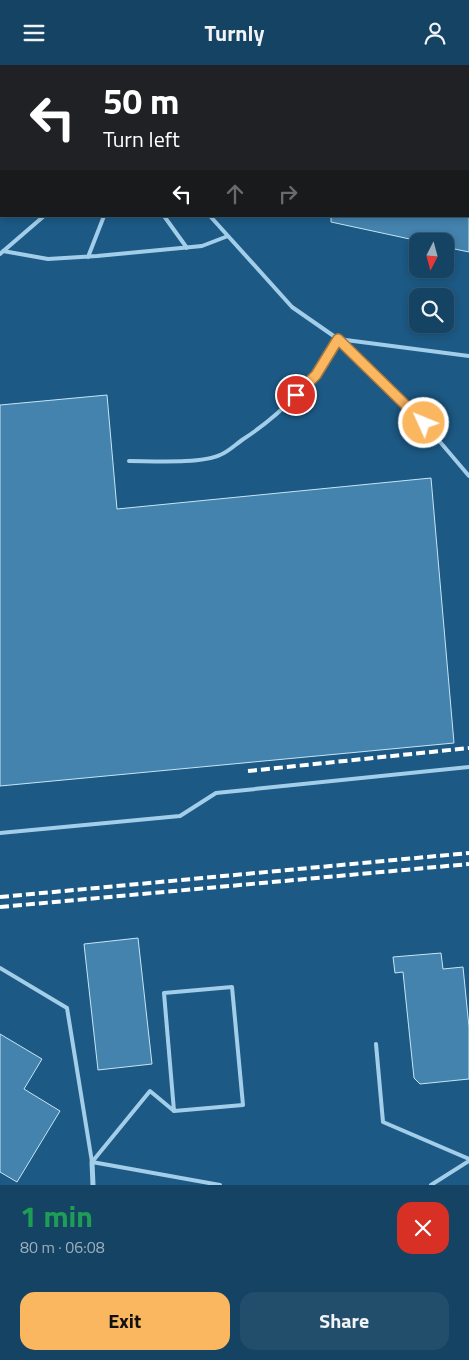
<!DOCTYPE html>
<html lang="en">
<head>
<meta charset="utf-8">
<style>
	:root { --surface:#154363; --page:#224e6c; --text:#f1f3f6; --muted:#9db0be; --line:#345c78; --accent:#fbb660 }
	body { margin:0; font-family:"Titillium Web",sans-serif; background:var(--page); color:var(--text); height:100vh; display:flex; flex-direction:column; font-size:19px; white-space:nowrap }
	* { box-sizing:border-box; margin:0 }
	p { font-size:16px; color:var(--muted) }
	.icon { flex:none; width:28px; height:28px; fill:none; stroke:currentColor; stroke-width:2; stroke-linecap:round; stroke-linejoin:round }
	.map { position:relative; height:1120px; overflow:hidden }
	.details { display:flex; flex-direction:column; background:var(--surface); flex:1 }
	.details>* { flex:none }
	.top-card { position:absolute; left:0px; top:0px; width:470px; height:152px; box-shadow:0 2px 8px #0003,0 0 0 1px var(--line); background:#202124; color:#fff; overflow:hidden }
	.needle { width:32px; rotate:186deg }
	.controls { position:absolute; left:409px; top:168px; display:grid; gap:10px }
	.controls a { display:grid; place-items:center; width:45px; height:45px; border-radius:10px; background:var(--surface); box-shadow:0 2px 8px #0003,0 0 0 1px var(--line); font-size:25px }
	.pin { position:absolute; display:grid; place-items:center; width:42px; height:42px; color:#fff; margin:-21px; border:2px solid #fff; border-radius:50%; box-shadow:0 1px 5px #0007 }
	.me { position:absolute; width:55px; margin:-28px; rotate:314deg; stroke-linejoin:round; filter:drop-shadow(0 0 4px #0008) }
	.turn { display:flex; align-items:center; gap:18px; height:105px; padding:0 20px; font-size:22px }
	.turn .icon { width:65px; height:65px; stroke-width:2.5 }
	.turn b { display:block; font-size:35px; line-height:42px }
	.lanes { display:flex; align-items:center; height:48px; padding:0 20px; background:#0003; justify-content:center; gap:25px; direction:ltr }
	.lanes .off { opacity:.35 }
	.round { display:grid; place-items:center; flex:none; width:52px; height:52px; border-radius:15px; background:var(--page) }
	.summary { display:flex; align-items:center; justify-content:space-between; height:85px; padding:0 20px }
	h1 { font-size:30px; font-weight:700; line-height:38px; color:#1e9e55 }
	.button { display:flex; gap:10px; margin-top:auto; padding:10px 20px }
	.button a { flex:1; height:58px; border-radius:15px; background:var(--accent); color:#111; font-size:20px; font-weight:700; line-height:58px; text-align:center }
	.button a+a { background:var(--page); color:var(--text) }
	header { display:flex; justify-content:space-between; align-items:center; height:65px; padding:0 20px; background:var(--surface); font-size:22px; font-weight:700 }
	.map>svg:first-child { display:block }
</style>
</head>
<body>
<header><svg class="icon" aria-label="menu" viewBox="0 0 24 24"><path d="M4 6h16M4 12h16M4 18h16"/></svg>Turnly<svg class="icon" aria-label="person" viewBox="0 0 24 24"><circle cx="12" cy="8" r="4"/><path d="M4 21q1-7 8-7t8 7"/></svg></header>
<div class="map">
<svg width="469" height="1120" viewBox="0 0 469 1120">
	<rect width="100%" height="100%" fill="#1c5984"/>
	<!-- building -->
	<path fill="#4483ad" stroke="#c7e5f8" d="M331,151H469V187L445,182V176H419L331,157Z
		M107,330L117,444L431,413L454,678L0,721V340Z
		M138,873L152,999L98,1005L84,879Z
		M441,888L443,904L463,902L469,962V1014L420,1019L414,1013L403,907L395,908L393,892Z
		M0,969L42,994L24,1024L60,1046L17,1117L0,1107Z"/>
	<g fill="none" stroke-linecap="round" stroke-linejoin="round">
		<!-- service -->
		<path stroke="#a3ceea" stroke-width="4" d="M7,0L8,1
			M75,0L76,1
			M81,1L82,0
			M142,1L143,0
			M0,73L1,74
			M164,151L187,183
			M210,151L292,242L338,274L469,291
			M3,186L48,194L97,191L202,181L228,171
			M0,189L44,151
			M88,192L104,151
			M129,396C152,396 201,399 220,390C228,387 235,380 242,375C285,347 311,317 338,274L424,358L469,411
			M0,768L180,751L216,728L469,702
			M0,903L67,943L92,1097
			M376,979L383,1057L469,1094
			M92,1097L150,1026L174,1046L243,1040L232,922L164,928L174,1046
			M92,1097L220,1120
			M431,1120L469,1096"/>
		<!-- minor -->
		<path stroke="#a3ceea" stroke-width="5" d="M92,1097L93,1120"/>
		<!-- rail -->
		<path stroke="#fff" stroke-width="4" stroke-dasharray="9 4" stroke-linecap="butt" d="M248,706L469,683
			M0,832L469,788
			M0,842L469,799"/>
	</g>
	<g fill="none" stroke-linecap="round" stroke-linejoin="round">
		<defs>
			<path id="route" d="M296,330L316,310L338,274L424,358"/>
		</defs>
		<!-- route casing -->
		<use href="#route" stroke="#a3763e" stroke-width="12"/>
		<!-- route -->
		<use href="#route" stroke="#fbb660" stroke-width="9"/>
	</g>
</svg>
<div class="controls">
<a><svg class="needle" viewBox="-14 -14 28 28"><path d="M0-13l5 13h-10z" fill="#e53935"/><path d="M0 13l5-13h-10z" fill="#9db0be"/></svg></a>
<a><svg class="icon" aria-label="search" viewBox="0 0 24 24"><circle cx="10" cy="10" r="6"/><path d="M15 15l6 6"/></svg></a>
</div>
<div class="pin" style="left:296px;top:330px;background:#d93025"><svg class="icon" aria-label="arrive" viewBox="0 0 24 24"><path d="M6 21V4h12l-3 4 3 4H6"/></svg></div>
<svg class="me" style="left:424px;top:358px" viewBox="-20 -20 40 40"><circle r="17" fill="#fbb660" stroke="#fff" stroke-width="3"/><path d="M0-11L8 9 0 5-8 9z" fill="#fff"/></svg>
<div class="top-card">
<div class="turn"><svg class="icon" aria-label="left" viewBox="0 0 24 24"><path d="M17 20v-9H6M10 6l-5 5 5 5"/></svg><div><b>50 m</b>Turn left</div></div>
<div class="lanes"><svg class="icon" aria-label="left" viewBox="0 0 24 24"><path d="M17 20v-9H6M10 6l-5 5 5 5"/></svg><svg class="icon off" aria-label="ahead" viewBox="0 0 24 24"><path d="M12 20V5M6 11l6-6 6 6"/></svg><svg class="icon off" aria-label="right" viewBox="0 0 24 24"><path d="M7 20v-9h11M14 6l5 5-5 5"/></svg></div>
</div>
</div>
<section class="details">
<div class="summary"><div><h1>1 min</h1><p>80 m · 06:08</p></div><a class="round" style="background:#d93025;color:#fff"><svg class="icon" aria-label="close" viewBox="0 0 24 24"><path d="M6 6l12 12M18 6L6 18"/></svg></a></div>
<div class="button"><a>Exit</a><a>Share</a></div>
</section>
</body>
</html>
